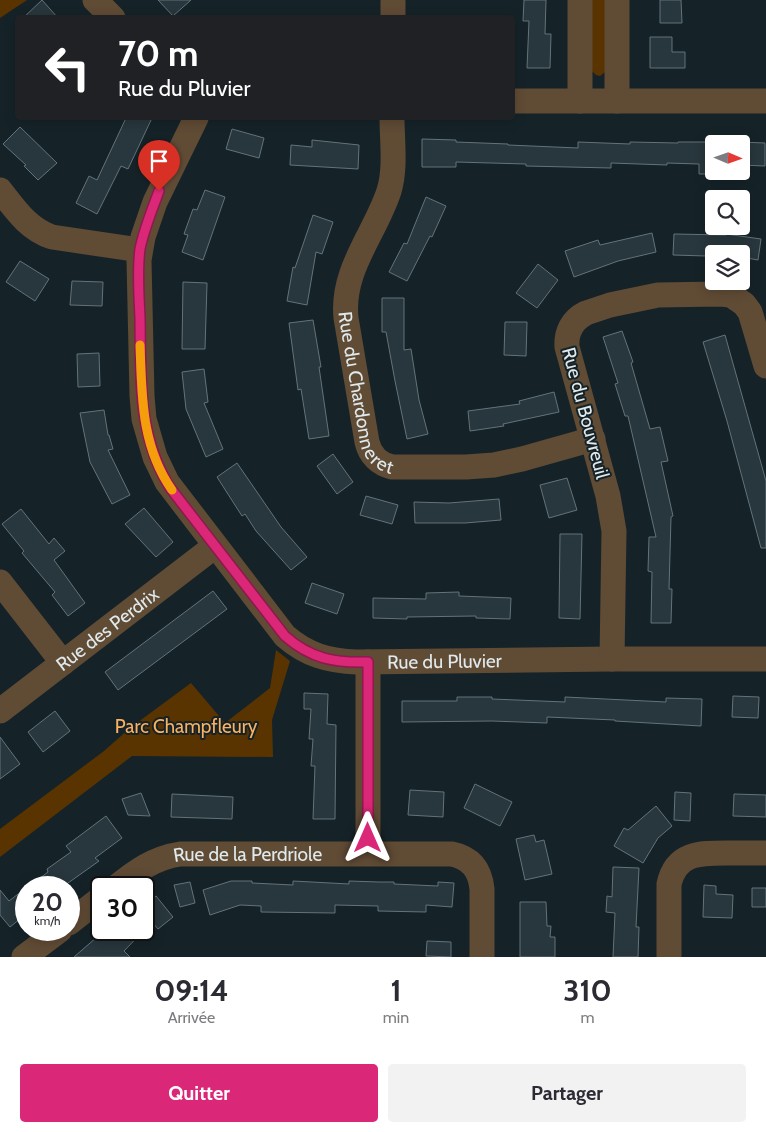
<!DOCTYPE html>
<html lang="fr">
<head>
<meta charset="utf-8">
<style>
	:root { --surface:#fff; --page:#f2f2f3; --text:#2b2b33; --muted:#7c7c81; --accent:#db2777 }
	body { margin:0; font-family:Cabin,sans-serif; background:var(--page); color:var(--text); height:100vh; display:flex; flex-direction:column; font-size:19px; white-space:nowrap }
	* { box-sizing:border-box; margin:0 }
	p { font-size:16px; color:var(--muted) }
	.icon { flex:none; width:28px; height:28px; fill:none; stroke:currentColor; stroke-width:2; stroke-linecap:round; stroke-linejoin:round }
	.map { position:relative; height:957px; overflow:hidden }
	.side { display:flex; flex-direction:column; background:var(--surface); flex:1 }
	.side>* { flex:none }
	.top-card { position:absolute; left:15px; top:15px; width:500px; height:105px; border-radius:5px; box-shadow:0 2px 12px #0003; background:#202124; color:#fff; overflow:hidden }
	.needle { width:32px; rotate:92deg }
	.buttons { position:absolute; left:705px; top:135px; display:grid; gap:10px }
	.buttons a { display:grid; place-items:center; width:45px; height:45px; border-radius:5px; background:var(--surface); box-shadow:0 2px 12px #0003; font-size:25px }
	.speed { position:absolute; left:15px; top:876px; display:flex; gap:10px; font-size:25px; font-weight:700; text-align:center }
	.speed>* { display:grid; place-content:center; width:65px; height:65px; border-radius:50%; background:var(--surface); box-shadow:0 2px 12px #0003; line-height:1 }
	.speed small { font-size:12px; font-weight:400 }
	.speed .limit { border:2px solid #111; border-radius:8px; background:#fff; color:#111 }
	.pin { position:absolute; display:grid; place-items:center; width:42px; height:42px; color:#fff; margin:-51px -21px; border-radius:50% 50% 50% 0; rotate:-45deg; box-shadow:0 0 5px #0007 }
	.pin .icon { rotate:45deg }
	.me { position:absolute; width:55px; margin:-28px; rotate:0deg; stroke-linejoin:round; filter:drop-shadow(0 0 4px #0008) }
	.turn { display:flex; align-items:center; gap:18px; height:105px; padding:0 20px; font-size:22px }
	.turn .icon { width:65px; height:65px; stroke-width:2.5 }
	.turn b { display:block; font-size:35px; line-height:42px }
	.eta { display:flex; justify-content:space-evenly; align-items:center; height:85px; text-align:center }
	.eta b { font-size:30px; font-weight:800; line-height:35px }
	.button { display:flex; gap:10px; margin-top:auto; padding:10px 20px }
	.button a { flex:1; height:58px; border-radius:5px; background:var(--accent); color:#fff; font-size:20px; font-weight:800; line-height:58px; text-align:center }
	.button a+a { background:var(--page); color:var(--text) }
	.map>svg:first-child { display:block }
</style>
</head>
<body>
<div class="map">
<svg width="766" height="957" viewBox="0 0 766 957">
	<rect width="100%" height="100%" fill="#152328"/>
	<!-- green -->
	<path fill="#593400" d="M0,0H27L0,18Z
		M591,0H606L605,72L600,76L596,75L591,70Z
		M276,650L290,661L272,720L273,757L132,756L0,857V829L104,751L130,728L191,683L225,723L270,688Z"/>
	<!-- building -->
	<path fill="#28373d" stroke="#63737a" d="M42,0L58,18H23Z
		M158,0H191L173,16Z
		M524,0H546L545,34H551L550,68H527L529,21H523Z
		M660,0H681L682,23H660Z
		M650,37H672V52H685V68H650Z
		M126,118H152L128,169L121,166L97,214L76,203L89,176L97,180Z
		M20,127L57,163L38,180L24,166L26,165L3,144Z
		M232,129L264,138L259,158L226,149Z
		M422,139L456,140V142L508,144V145L578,148V142L630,144V142L678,143V142H712V174H699V164L667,163V165L611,163V168L526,166V164L456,162V167H422Z
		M312,140L359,145L358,169L290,165L291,145L312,147Z
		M741,142L765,143V166L741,165Z
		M205,190L225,197L203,260L182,252L188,235L184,234L193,209L197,210Z
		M426,197L446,206L432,237L430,236L407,281L389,272L404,243L407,244Z
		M313,215L333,222L322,254L316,252L307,305L287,301L293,267L295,268Z
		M652,233L656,252L618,261L574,277L565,251L598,240L600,245Z
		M674,234L726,235V234L761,239L758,260L741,257V254H706V256L673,255Z
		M20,261L49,279L35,301L6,282Z
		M538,264L558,280L537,308L516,293Z
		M72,281L103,282L102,306L70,305Z
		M183,282L207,283L205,349H182Z
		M382,298H404V350L411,349L419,400L428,434L407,439L395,381L386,332H382Z
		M313,320L321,367H319L329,436L309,439L301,389L298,390L289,323Z
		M505,322H527L526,356L504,355Z
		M622,331L633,362L631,363L650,429L660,427L668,461L661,462L673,516L671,517L669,589H672L671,623H651L652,572L648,571L649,537H656L628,416H625L615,384L618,383L603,337Z
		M725,335L766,481V548H761L727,421L703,342Z
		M99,353L100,386L78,387L77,354Z
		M204,369L208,402L204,403L223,449L206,457L186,409L182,372Z
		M554,392L559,412L503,424L504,426L470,431L468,411L520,404L519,401Z
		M104,410L108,435H109L113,449L108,450L130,495L112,504L90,462L80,413Z
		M333,454L353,482L337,494L317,466Z
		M237,463L281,527L307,557L291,570L256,531L245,514L242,516L217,477Z
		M567,478L577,510L549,518L540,485Z
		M366,496L398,505L392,524L360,515Z
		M499,499L501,520L465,523H415L414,502L449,503Z
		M144,508L173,542L156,557L125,524Z
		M21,509L49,544L54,538L65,551L54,560L85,603L68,616L52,595L55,592L22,553L24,551L2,524Z
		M560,534H582L580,619L559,618Z
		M312,583L344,594L337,614L305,603Z
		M213,591L227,609L118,690L105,672Z
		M459,592V596L511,598L510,619L476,618V616L407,617V619L373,618V598L426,599V593Z
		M304,693L328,694L327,724L336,725L335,819H313L315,766H311L313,739H309L311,709H304Z
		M733,696L759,697L758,718L732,717Z
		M457,697H492V699L565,702V697L666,702V698L702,699L701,726L615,721V720L547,717V723L492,721L402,722V701H457Z
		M55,711L70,731L43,752L28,732Z
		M0,737L20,764L0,779Z
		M475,784L512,802L500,826L464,808Z
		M410,790L444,792L443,817L408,815Z
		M675,792L691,793L690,821L674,820Z
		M141,793L150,816L128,815L122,799Z
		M172,794L233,797L232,819L171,817Z
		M734,794L766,795V817L733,816Z
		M656,806L672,826L658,838L643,863L614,846L624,828L628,830Z
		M106,816L122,838L95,858L99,861L61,888H27L48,872L47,869L71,852L66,846Z
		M534,835L536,842L544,840L552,874L525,880L516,839Z
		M613,867L639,868L636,927H639L638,957H613L615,913L606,912L607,896L612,897Z
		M231,881H252V883L293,885V881L349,884V881L379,882H394V884L438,886V882L454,883L452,907L426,905V912L378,911V906L335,905V913L261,912V906L240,905L210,915L203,890Z
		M190,882L195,903L180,907L174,885Z
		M704,885L716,886V894L733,895L732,918L703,917Z
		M26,888V914L10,927L0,915V890L9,901Z
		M752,888H766V907H752Z
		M156,896L173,917L158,929L152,922L124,951L130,957H74L105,930H144V905Z
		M520,902H546L547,926H551L550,937H555V957H520Z
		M427,941L451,942V957L426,956Z"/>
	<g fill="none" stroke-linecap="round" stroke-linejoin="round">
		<!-- minor -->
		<g stroke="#604b35" stroke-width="25">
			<path d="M95,0L113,18"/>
			<path d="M580,0V101"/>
			<path d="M617,0V101"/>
			<path d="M393,18V0"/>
			<path d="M512,101H766"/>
			<path id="s1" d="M196,118L155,202L143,237L139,260L142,396L144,419L155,457L167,482L285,636C307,655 328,661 357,662L612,659H766"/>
			<path id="s2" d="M392,118C392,141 396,168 389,191C375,234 341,270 346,318L367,442C370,455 379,464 392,467H466L494,465L522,459L593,439"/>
			<path d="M0,190C15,209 28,229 52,237L140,250"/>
			<path d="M0,582L63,663"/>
			<path d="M612,659L614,531L608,496L567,347C566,332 572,320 586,313L610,305L658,295L720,294L731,295L744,304L750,312L766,366"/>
			<path id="s3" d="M0,711L215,546"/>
			<path d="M368,853V662"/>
			<path id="s4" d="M115,888C136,871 154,858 180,854H452C471,858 480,870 482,889V957"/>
			<path d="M69,923L101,898"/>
			<path d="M24,957L60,930"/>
			<path d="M669,957V884C676,853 699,853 726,853C739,853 753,853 766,853"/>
		</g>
	</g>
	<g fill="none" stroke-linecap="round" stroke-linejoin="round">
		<defs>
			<path id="route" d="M159,191C152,210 144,229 140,249C137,271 139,295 140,318C141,377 137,437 171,489L285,636C311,659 335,663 368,662V838"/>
		</defs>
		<!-- route casing -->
		<use href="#route" stroke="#8e194d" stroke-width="12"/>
		<!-- route -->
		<use href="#route" stroke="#db2777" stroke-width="9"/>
		<!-- slow -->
		<path stroke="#f59e0b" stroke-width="9" d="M140,345C142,396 141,446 172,490"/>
	</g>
	<g text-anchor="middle" stroke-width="4" stroke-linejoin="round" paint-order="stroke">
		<!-- street labels -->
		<g font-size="19" fill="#e0eaed" stroke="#152328">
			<text dy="7" stroke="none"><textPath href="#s2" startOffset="288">Rue du Chardonneret</textPath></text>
			<text transform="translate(586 413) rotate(75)" y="7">Rue du Bouvreuil</text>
			<text dy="7" stroke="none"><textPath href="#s3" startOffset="135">Rue des Perdrix</textPath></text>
			<text dy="7" stroke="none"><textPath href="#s1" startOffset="740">Rue du Pluvier</textPath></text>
			<text dy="7" stroke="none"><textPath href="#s4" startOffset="142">Rue de la Perdriole</textPath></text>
		</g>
		<!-- park labels -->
		<g font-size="19" fill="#f9b261" stroke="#152328">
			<text x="186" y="733">Parc Champfleury</text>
		</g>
	</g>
</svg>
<div class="buttons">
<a><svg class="needle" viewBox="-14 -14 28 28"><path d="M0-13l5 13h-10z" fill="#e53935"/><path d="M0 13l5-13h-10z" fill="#7c7c81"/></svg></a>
<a><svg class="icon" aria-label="search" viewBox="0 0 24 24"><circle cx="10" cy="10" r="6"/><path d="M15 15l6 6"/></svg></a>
<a><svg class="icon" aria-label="layers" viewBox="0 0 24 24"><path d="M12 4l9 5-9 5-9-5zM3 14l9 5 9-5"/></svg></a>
</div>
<div class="speed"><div>20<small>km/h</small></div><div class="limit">30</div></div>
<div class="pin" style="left:159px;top:191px;background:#d93025"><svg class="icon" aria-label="arrive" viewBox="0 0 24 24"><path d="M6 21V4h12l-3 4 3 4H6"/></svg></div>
<svg class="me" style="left:368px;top:838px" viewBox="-20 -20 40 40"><path d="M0-17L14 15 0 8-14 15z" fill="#db2777" stroke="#fff" stroke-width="4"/></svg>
<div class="top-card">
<div class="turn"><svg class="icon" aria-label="left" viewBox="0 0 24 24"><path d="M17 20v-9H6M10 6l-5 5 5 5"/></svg><div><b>70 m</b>Rue du Pluvier</div></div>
</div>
</div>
<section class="side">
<div class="eta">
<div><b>09:14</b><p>Arrivée</p></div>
<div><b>1</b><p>min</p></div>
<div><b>310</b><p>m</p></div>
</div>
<div class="button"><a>Quitter</a><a>Partager</a></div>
</section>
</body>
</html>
